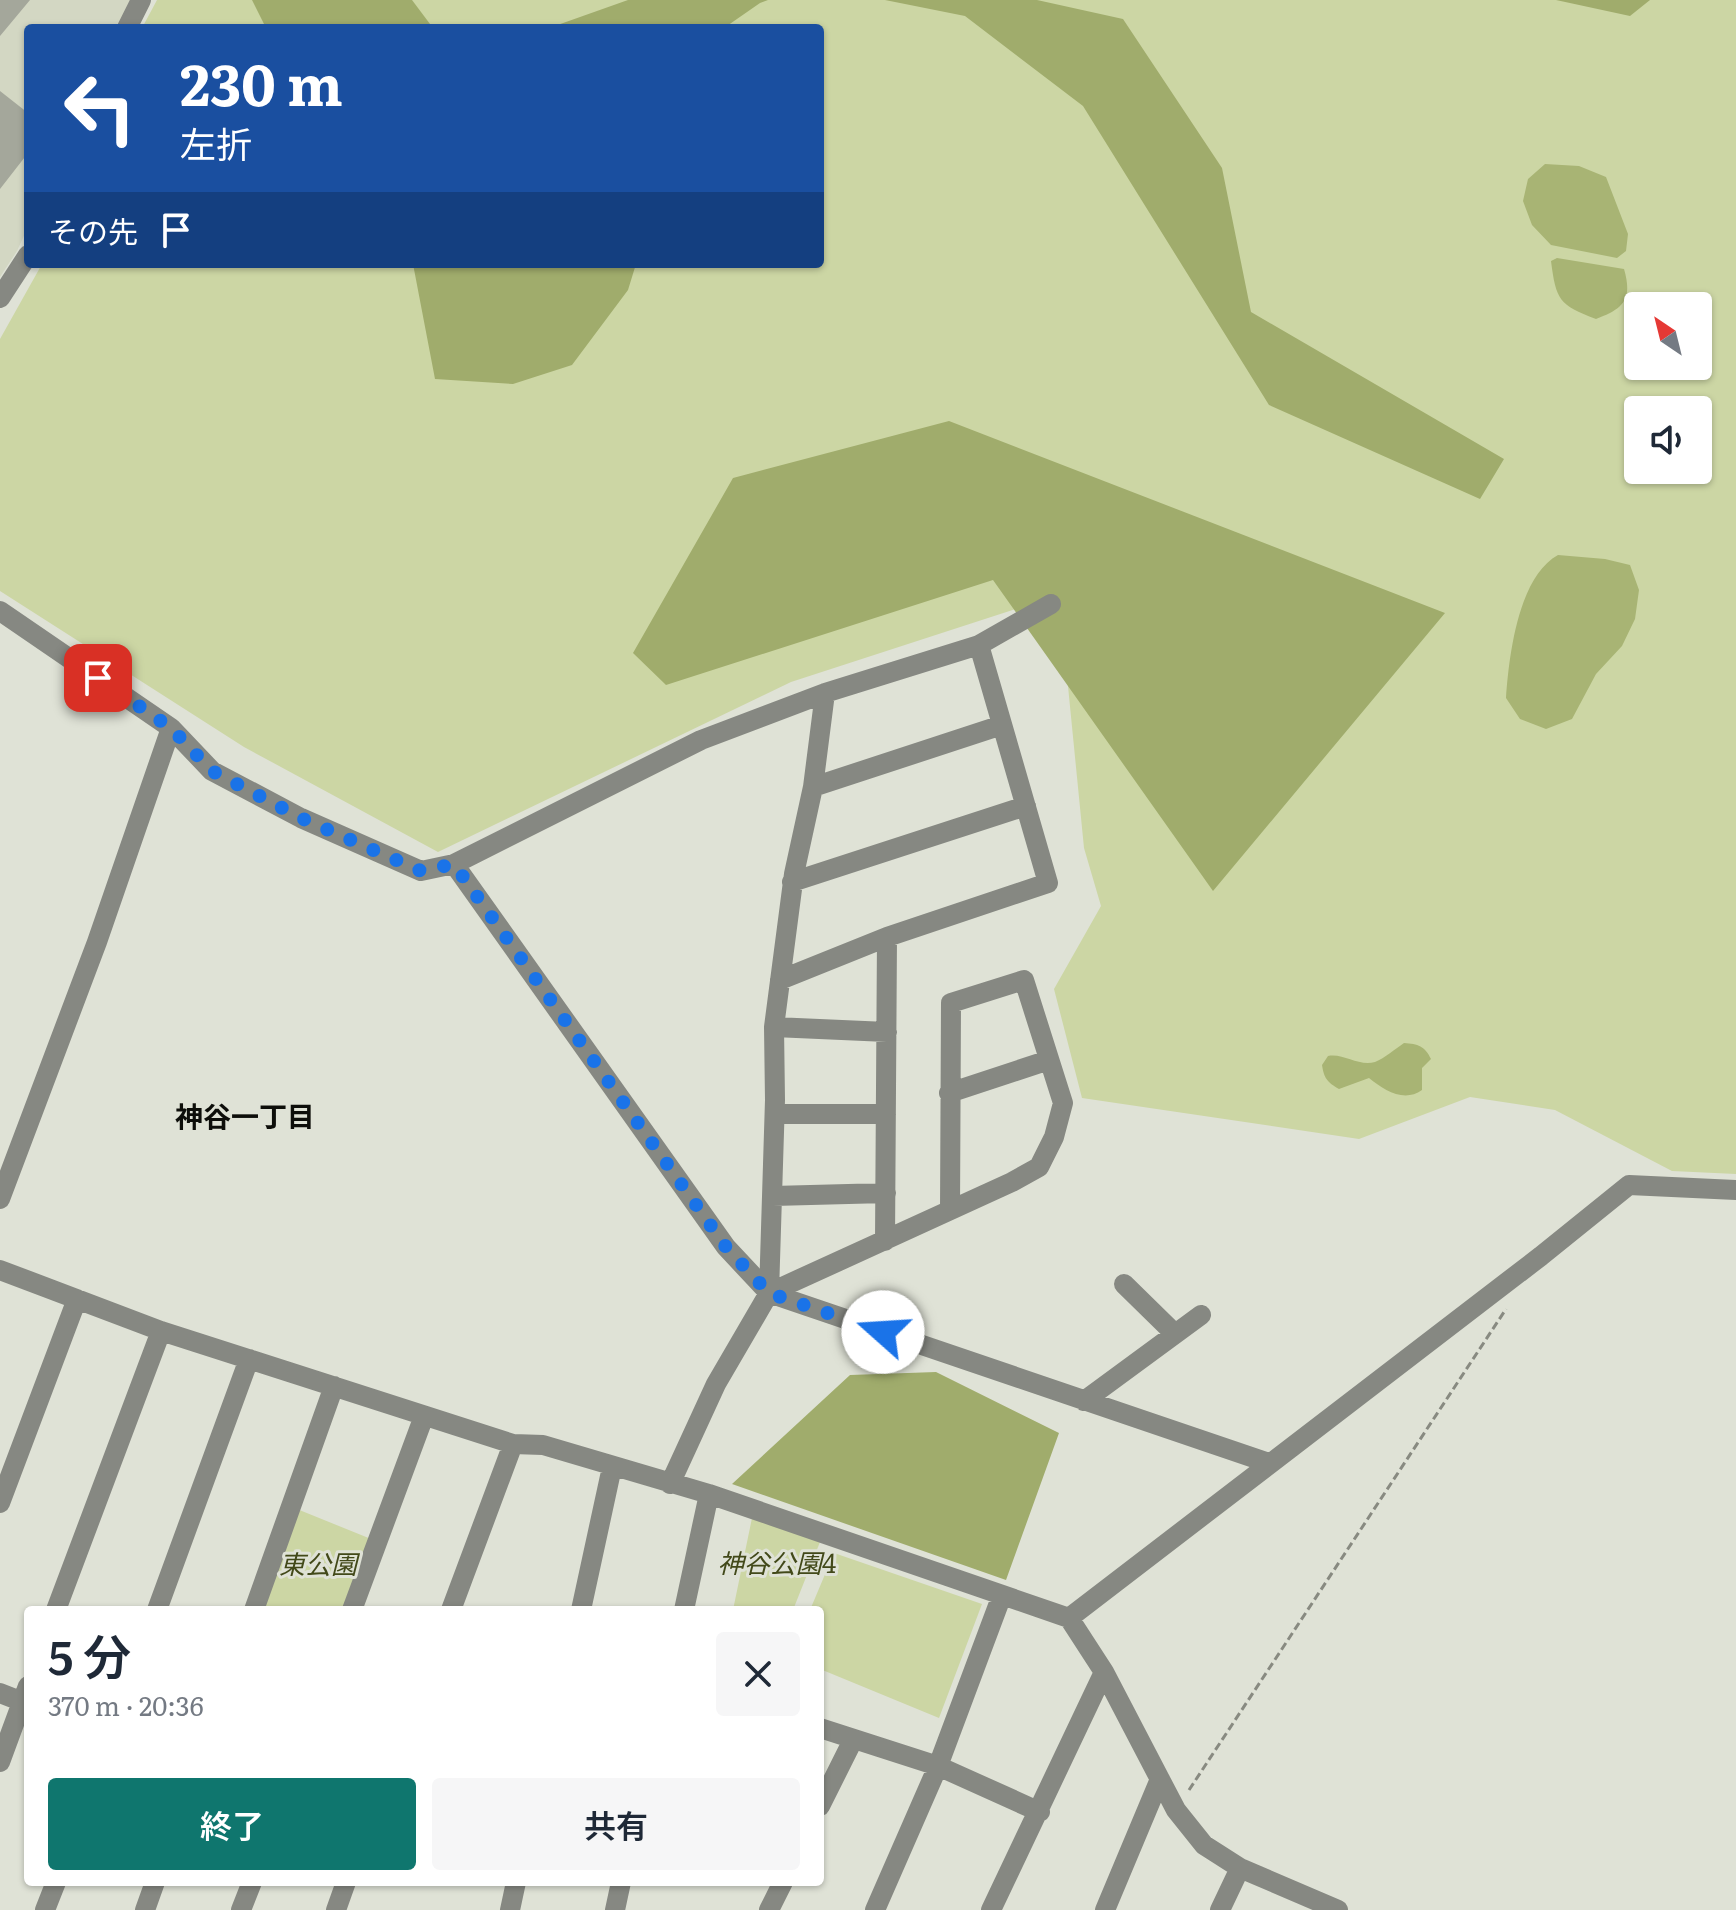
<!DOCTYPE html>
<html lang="ja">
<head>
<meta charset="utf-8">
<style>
	:root { --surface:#fff; --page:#f6f6f7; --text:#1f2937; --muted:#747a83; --accent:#0f766e }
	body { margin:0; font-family:Literata,"Noto Sans JP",serif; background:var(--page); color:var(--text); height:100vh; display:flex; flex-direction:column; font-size:30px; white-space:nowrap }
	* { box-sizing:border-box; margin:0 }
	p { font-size:26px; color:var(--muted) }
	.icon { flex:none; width:44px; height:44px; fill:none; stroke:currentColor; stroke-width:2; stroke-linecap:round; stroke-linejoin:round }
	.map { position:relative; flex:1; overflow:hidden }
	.panel { position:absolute; left:24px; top:1606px; width:800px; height:280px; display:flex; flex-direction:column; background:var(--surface); border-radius:8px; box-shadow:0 2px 6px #0004 }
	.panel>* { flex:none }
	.guide { position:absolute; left:24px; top:24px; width:800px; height:244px; border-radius:8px; box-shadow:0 2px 6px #0004; background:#1a4fa0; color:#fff; overflow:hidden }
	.needle { width:52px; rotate:325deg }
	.controls { position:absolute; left:1624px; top:292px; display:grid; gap:16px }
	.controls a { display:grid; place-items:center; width:88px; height:88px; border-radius:8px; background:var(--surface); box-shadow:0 2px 6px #0004; font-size:40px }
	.pin { position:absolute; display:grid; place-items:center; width:68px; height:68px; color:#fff; margin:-34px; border-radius:16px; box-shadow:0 4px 12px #0006 }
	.me { position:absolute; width:88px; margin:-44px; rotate:289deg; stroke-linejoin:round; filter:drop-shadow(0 0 6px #0008) }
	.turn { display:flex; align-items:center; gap:28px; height:168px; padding:0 24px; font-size:36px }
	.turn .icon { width:104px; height:104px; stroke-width:2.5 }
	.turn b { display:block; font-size:56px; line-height:68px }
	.then { display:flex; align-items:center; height:76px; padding:0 24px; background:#0003; gap:16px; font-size:30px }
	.round { display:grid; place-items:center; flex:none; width:84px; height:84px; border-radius:8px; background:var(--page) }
	.overview { display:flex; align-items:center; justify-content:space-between; height:136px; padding:0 24px }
	h1 { font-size:48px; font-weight:600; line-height:60px }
	.cta { display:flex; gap:16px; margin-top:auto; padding:16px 24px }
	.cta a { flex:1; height:92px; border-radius:8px; background:var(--accent); color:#fff; font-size:32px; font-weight:600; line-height:92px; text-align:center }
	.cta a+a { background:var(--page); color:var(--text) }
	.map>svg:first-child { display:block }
</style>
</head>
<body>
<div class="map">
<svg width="1736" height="1910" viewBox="0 0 1736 1910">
	<rect width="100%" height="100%" fill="#dfe2d6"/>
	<!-- built -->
	<path fill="#d3d7c3" d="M0,0H136L121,28H28V227L17,251L0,277Z"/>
	<!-- green -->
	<path fill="#ccd6a4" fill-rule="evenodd" d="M157,0H1736V1174L1672,1171L1555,1110L1470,1097L1359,1139L1082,1098L1054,989L1101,906L1084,848L1059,595L791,682L438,852L244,747L0,591V339L42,264H820V28H142ZM1638,306H1698V366H1638ZM1638,410H1698V470H1638Z
		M292,1507L376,1541L350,1610H256Z
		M752,1518L820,1542L793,1610H733Z
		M834,1553L982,1604L939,1718L820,1669V1610H810Z"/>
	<!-- forest -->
	<path fill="#a0ac6c" d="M252,0H412L433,28H266Z
		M628,0H768L760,3L724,28H549Z
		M885,0H1037L1123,19L1222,168L1251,312L1504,459L1480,499L1269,405L1083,106L965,16Z
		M1556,0H1650L1630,16Z
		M413,264H636L628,290L572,365L513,384L435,379Z
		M949,421L1445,613L1213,891L993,580L666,685L633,653L733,478Z
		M936,1372L1059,1433L1006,1580L732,1484L850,1375Z"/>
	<!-- water -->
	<path fill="#a8b474" d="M1545,164L1579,166L1606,177L1628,234L1626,251L1617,258L1551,245L1532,225L1523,201L1528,179Z
		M1557,258L1624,269C1633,300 1623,309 1596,319C1559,305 1556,300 1551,261Z
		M1558,555L1605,559L1630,565L1639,590L1635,619L1622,646L1596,674L1572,719L1546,729L1520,719L1506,698C1509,656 1518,577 1558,555Z
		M1404,1043C1418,1044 1425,1046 1431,1059L1422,1068V1090C1404,1103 1384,1090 1369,1078L1339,1089C1327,1082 1324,1078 1322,1065L1328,1056C1344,1053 1359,1067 1375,1062C1385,1058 1395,1049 1404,1043Z"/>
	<!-- building -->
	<path fill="#a4a79b" d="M0,0H30L0,36Z
		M0,91L28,113V153L0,189Z"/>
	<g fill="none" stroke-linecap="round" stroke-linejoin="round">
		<!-- path -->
		<path stroke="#888a81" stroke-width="3" stroke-dasharray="8 4" stroke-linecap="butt" d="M1189,1790L1506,1309"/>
		<!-- minor -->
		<path stroke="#868882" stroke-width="20" d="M127,28L141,0
			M0,298L28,255
			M0,611L171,728L212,771L301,818L421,871L454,864L701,740L825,693L979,645L1051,604
			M813,787L1002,725
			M454,864L726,1247L769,1293L1269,1463
			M792,882L1026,806
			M780,980L887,937L1048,883L979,645
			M774,1027L887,1032
			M949,1093L1049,1060
			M775,1114H886
			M773,1196L886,1193
			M0,1199L97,942L171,728
			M885,1241L887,937
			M0,1270L161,1331L513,1444L543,1445L709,1494L1069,1618L1104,1672L1176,1810L1204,1845L1240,1868L1338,1910
			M1124,1284L1175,1334
			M769,1293L1012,1182L1039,1167L1054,1137L1063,1103L1024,980L951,1003L950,1210
			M1084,1401L1201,1315
			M670,1484L716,1384L769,1293L775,1100L774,1027L794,874L813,787L825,693
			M0,1503L77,1299
			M56,1610L161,1331
			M157,1610L249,1359
			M254,1610L334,1386
			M352,1610L424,1416
			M451,1610L513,1444
			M581,1610L612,1467
			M684,1610L709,1494
			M1069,1618L1541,1256L1629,1185L1736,1190
			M0,1693L28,1704
			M820,1728L938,1766L1040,1812
			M0,1762L28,1686
			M820,1806L853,1740
			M45,1910L56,1882
			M145,1910L155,1882
			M241,1910L252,1882
			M336,1910L346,1882
			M510,1910L516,1882
			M615,1910L621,1882
			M769,1910L783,1882
			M875,1910L938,1766L1002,1595
			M991,1910L1104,1672
			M1105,1910L1160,1779
			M1220,1910L1240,1868"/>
	</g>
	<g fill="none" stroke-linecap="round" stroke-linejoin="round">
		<!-- route -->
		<path stroke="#1a73e8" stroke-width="14" stroke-dasharray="0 25.2" d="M98,678L171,728L212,771L235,783L301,818L421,871L454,864L726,1247L769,1293L883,1332"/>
	</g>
	<g text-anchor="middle" stroke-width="6" stroke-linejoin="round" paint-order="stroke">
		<!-- park labels -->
		<g font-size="26" font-style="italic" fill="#424919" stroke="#dfe2d6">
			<text x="777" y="1573">神谷公園4</text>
			<text x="318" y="1574">東公園</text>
		</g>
		<!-- neighbourhood labels -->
		<g font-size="28" font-weight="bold" fill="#0d0e0a" stroke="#dfe2d6">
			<text x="245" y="1127">神谷一丁目</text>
		</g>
	</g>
</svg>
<div class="controls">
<a><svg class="needle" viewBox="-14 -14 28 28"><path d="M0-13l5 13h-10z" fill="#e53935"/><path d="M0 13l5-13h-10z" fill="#747a83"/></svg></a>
<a><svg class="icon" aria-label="sound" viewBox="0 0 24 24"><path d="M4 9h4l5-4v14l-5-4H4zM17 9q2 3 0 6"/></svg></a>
</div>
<div class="pin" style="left:98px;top:678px;background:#d93025"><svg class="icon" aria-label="arrive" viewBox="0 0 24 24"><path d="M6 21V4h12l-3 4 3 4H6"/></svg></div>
<svg class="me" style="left:883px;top:1332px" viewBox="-20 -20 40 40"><circle r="19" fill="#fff"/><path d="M0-13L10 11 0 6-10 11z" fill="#1a73e8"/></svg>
<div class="guide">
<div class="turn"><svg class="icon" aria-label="left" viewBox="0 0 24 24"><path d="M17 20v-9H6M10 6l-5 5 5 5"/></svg><div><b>230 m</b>左折</div></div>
<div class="then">その先<svg class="icon" aria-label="arrive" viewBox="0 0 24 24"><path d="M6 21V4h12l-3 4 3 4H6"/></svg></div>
</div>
<section class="panel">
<div class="overview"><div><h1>5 分</h1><p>370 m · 20:36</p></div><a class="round"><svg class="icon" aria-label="close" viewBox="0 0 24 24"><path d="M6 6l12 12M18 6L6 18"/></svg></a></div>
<div class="cta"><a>終了</a><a>共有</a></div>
</section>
</div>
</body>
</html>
